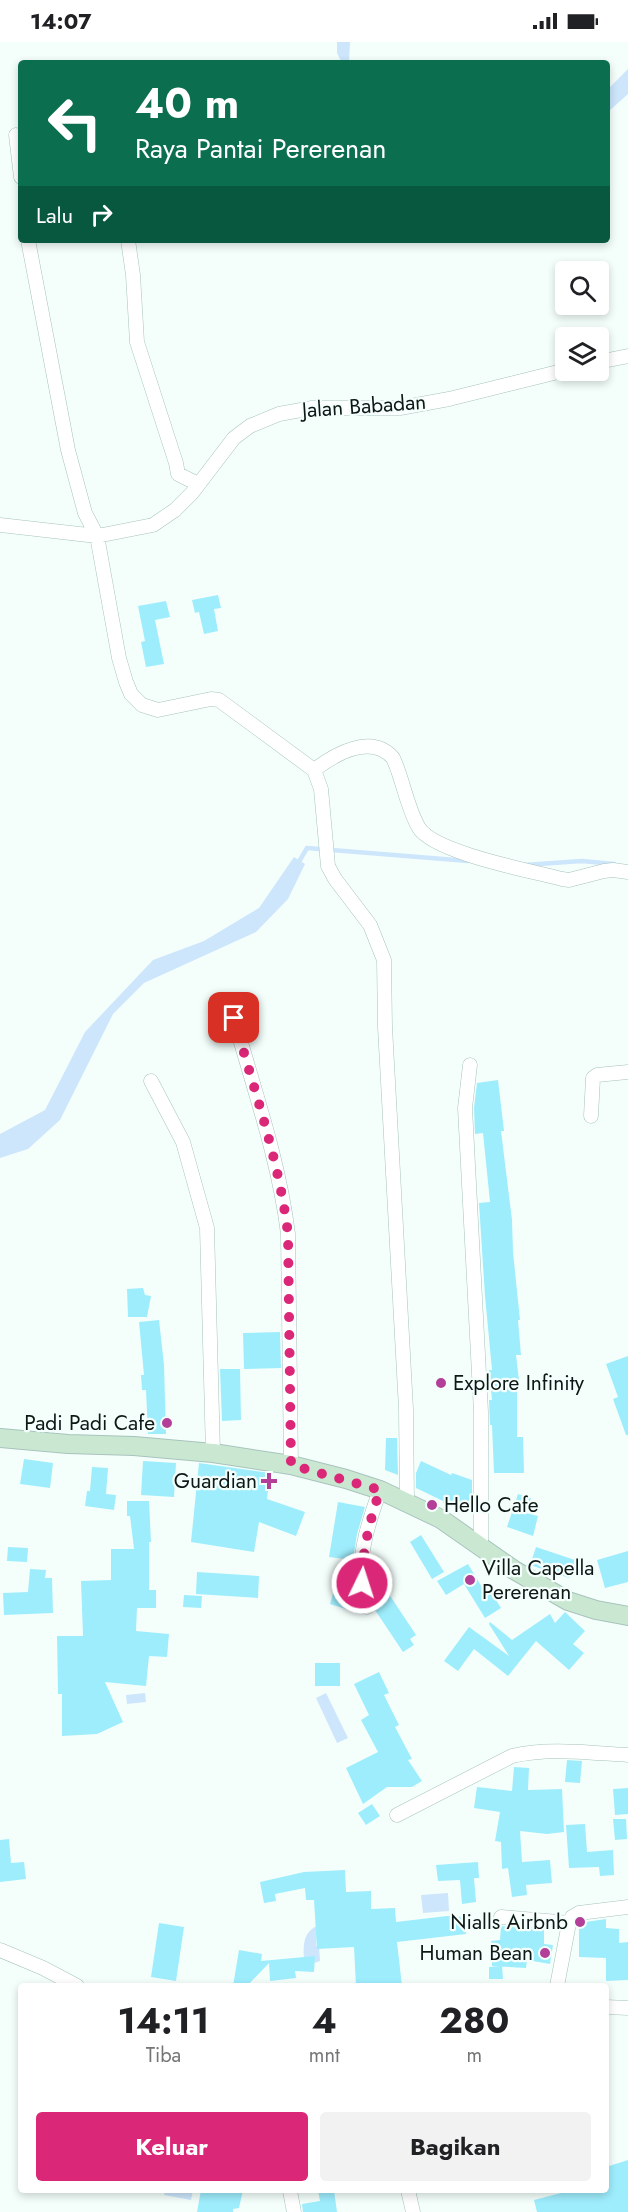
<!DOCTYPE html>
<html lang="id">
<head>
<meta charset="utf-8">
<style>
	:root { --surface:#fff; --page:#f2f2f2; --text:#202124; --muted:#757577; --accent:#db2777 }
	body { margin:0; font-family:Jost,sans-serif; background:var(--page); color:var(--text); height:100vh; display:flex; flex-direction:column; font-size:22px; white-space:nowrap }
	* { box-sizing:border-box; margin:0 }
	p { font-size:20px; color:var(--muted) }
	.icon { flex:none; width:33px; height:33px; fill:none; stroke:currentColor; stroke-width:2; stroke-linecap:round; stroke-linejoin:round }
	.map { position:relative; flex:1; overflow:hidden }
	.drawer { position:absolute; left:18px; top:1941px; width:591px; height:210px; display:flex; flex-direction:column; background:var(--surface); border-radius:6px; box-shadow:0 3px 9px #0003 }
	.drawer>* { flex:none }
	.top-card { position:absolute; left:18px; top:18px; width:592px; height:183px; border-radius:6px; box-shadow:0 3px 9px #0003; background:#0b6e4f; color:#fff; overflow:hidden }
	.controls { position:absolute; left:555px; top:219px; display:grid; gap:12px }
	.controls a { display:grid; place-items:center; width:54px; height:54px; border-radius:6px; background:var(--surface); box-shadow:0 3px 9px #0003; font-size:30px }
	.pin { position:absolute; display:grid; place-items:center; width:51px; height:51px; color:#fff; margin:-26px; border-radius:12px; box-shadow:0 3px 9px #0006 }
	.me { position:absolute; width:66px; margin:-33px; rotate:4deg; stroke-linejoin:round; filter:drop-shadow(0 0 4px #0008) }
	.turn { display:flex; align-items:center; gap:21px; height:126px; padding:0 18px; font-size:27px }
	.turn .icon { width:78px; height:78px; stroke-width:2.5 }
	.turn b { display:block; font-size:42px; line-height:51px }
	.then { display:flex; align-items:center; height:57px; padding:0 18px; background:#0003; gap:12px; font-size:22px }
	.eta { display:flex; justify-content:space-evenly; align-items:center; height:102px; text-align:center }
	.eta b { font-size:36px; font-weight:700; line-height:42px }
	.primary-button { display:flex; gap:12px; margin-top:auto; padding:12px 18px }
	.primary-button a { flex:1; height:69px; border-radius:6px; background:var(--accent); color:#fff; font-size:24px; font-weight:700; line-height:69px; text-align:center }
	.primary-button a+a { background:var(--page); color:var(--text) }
	.status { display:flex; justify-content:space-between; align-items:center; height:42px; padding:0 30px; background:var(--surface); direction:ltr }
	.status svg { height:16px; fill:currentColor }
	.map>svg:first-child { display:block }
</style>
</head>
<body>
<div class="status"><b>14:07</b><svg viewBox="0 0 49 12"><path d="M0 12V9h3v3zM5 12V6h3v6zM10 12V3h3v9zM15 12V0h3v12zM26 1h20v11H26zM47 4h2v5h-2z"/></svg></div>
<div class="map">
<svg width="628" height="2170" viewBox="0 0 628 2170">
	<rect width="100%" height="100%" fill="#f4fffc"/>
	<!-- water -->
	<path fill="#cde6fc" d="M337,0H350L349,21H342L337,11Z
		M628,27V52L608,70V47Z
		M294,815L305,822L288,857L256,890L144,941L113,972L60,1078L28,1107L0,1116V1092L45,1068L85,990L153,918L204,899L259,866Z
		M145,1651L146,1660L127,1662L126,1653Z
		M326,1651L348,1696L337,1701L316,1656Z
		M448,1851L449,1869L423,1871L421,1853Z
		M317,1884L316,1904H319L320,1919L314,1921L304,1917C303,1904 303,1890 317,1884Z
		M165,2148H193L191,2158L164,2153Z"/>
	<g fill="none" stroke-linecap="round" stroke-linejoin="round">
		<!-- stream -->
		<path stroke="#cde6fc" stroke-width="4.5" d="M297,823L307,806L468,819
			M524,823L582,819L614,822"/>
	</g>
	<!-- building -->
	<path fill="#9eedfd" d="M218,553L221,566L214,567L218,589L204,592L199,570L195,571L192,558Z
		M166,559L170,575L155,578L164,622L146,625L141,600L145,599L138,564Z
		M498,1038L504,1089H501L512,1178L513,1210L520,1278H518L521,1313H516L520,1346H517V1395H523L524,1431H494L492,1383H490L489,1358H492L489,1328H492L485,1254L479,1161L490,1160L483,1091L475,1092L474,1066L477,1041Z
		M143,1246L145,1253L151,1254L147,1275H128L127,1247Z
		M159,1278L164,1323L166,1392H148L146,1348H142L141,1333H144L139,1280Z
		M280,1290L281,1326L244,1327L243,1291Z
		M628,1314V1393H626L613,1357L618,1355L606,1322Z
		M220,1327H240L241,1378L222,1379Z
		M386,1396H397L398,1433L385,1428Z
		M24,1417L53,1421L50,1446L20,1442Z
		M143,1419L176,1421L174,1455L141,1453Z
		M421,1419L451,1433L452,1431L472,1438V1470L443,1461V1459L416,1446V1431Z
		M199,1421L270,1431L267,1457L305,1470L296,1494L259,1480L254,1510L191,1500Z
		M92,1425L108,1426L106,1452L116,1453L114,1468L85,1464L87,1449H90Z
		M518,1452L531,1456L526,1471L538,1474L533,1494L507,1485Z
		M127,1459H149L151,1500H149V1548H156V1566H137L136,1589L169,1592L167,1615L149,1614L146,1644L105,1640L123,1680L97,1692L62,1694V1652H58L57,1594H83L81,1539L111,1538V1507H134L130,1474H127Z
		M338,1460L365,1465L357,1492L353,1518L329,1515Z
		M421,1493L444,1530L432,1537L410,1500Z
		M8,1505L28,1506L27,1520L7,1519Z
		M536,1505L575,1518L569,1536L530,1523Z
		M628,1509V1540L605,1546L597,1518Z
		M468,1522L483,1547L487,1544L501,1566L485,1576L464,1542L446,1553L437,1539Z
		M30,1527L46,1528L45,1536H52L53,1571L4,1573L3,1551L28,1550Z
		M197,1530L259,1534L258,1556L196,1552Z
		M385,1546L416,1593L410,1597L414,1603L403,1610L375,1568L373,1553Z
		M334,1548L353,1553L349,1568L330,1562Z
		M184,1553L202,1554L201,1566L183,1565Z
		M565,1570L585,1589L573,1602L584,1611L569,1628L536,1599L508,1634L474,1607L458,1629L444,1619L469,1585L509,1614L489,1582L490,1580L512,1598L550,1572L555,1581Z
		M315,1621H340V1644H315Z
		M379,1630L389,1651L384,1653L399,1683L395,1685L412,1717L408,1718L422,1739L412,1745H387L363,1762L346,1726L378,1710L361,1678L369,1673L354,1642Z
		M567,1718L582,1719L580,1741L565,1740Z
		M514,1725L529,1726L528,1748L562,1747L564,1790L547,1792L520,1789L522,1820L550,1818L552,1841L526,1843L527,1853L512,1855L508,1826L502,1827L501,1800L495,1799L500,1770L474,1766L477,1745L512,1749Z
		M628,1746V1772L615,1773L613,1747Z
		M372,1762L380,1774L366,1783L358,1771Z
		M613,1777H626L627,1797L615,1798Z
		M585,1782L587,1810L613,1808L614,1833L600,1834L599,1825L569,1826L566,1783Z
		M9,1797L11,1821L24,1820L26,1837L0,1840V1798Z
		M478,1820L479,1836H474L476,1860L462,1862L460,1838L438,1839L436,1823Z
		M345,1828L346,1850L371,1849V1867L395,1866L396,1880L447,1874L464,1875L466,1892L397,1900L402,1944H356L354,1905L317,1907L314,1858H306L305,1846L275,1852L276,1859L264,1861L260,1840L304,1830Z
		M606,1877V1886L619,1887V1901L628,1900V1938L606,1939V1916L579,1915V1881Z
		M159,1881L184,1885L176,1939L151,1935Z
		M501,1884L544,1888V1902L553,1903L550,1922L527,1918L526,1926L492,1924L491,1899L500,1898Z
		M239,1908L262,1912L261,1919L315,1914L314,1930L295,1929L296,1936L270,1939L269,1921L247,1944H233Z
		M502,1924L503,1937H489V1925Z
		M628,2118V2170H537L534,2158L565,2150L564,2148H606V2125Z
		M201,2148H243L239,2166L233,2167V2170H197Z
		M318,2148H334L337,2170H303L302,2162L320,2159Z"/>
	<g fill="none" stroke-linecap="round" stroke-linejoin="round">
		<defs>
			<path id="street" d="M16,93L21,135
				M28,198L68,408L85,471L97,494L119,616L126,640L131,652L142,663L158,668L211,657L219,658L314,728L321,747L328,824L335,837L370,883L384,918L385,985L406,1367L407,1460
				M128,198L133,233L137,300L176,421L178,432L198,442
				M598,320L628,314
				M0,483L97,494L153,483L175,468L192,451L234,396L250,384L279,372L312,366H400L449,357L566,328
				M314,728C335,712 371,691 393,716C403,737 407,766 419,786C435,811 532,829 562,837L569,838L604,829L613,828L628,830
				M234,976C254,1048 279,1118 288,1192L291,1423
				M470,1023L465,1066L481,1370V1504
				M151,1039L183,1100L207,1186L213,1411
				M591,1074L593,1036L597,1033L628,1030
				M367,1565C365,1557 363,1549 362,1541C358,1511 370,1476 380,1448
				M397,1773L512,1714C550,1705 589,1711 628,1713
				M501,1875L569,1881
				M0,1908L43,1926L77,1944
				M557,1944L569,1881L572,1875L579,1871L628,1865
				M606,1965L628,1966
				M408,2148L413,2170
				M290,2149L294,2170"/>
			<path id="secondary" d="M0,1396L68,1402L134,1404L213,1411L291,1423L346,1437L380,1448L441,1477L514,1528L568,1559L596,1568L628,1574"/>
		</defs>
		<!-- street casing -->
		<use href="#street" stroke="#a8c3bd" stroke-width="15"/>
		<!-- secondary casing -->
		<use href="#secondary" stroke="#a8c3bd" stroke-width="20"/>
		<!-- street -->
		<use href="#street" stroke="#fff" stroke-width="14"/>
		<!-- secondary -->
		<use href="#secondary" stroke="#cae8d1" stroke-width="18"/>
	</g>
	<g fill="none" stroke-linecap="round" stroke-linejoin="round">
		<!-- route -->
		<path stroke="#db2777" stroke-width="10" stroke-dasharray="0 18" d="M234,976C254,1048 279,1118 288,1192L291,1423L380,1448C370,1478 362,1509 362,1541"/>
	</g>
	<!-- markers -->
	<g fill="#b33f98" stroke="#f4fffc" stroke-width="2">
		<circle cx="441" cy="1341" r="6"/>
		<circle cx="167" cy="1381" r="6"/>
		<path d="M266 1430h6v6h6v6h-6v6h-6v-6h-6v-6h6z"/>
		<circle cx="432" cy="1463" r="6"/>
		<circle cx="470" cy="1538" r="6"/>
		<circle cx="580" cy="1880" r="6"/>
		<circle cx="545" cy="1911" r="6"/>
	</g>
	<g text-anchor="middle" stroke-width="4.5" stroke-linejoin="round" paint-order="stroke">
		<!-- street labels -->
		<g font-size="21" fill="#0d1715" stroke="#f4fffc">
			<text transform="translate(364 364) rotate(-4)" y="7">Jalan Babadan</text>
		</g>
		<!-- poi labels -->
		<g font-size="21" fill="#0d1715" stroke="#f4fffc" text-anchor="end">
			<text x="453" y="1348" text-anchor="start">Explore Infinity</text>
			<text x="155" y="1388">Padi Padi Cafe</text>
			<text x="257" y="1446">Guardian</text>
			<text x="444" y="1470" text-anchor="start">Hello Cafe</text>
			<text x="482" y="1533" text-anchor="start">Villa Capella<tspan x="482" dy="24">Pererenan</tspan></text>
			<text x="568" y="1887">Nialls Airbnb</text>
			<text x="533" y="1918">Human Bean</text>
		</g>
	</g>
</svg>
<div class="controls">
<a><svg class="icon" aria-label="search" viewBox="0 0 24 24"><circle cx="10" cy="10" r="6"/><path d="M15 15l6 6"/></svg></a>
<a><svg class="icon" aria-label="layers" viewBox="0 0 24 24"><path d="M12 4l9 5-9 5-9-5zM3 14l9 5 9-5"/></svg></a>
</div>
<div class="pin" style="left:234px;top:976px;background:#d93025"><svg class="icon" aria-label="arrive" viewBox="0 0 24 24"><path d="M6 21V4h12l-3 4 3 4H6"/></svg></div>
<svg class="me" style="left:362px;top:1541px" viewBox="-20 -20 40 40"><circle r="17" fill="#db2777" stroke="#fff" stroke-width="3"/><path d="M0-11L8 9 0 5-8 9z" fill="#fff"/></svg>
<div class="top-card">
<div class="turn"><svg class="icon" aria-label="left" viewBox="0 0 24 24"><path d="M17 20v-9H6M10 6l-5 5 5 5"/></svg><div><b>40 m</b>Raya Pantai Pererenan</div></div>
<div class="then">Lalu<svg class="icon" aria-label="right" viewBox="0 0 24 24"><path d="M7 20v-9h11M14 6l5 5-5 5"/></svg></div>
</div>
<section class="drawer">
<div class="eta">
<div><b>14:11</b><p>Tiba</p></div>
<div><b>4</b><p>mnt</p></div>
<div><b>280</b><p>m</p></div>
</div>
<div class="primary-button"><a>Keluar</a><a>Bagikan</a></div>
</section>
</div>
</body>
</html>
